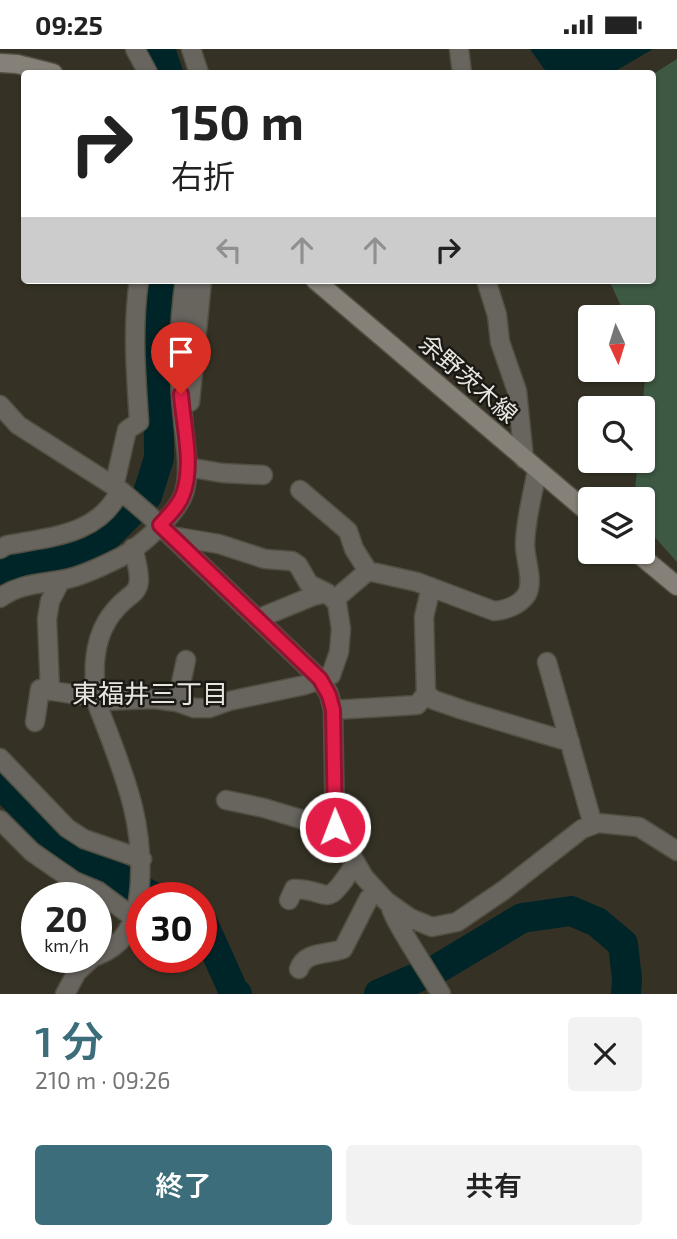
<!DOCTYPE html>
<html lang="ja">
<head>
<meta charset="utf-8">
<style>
	:root { --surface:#fff; --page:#f2f2f2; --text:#222; --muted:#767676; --accent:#3b6d7a }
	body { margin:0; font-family:"Exo 2","Noto Sans JP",sans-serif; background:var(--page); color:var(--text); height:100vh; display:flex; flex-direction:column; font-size:26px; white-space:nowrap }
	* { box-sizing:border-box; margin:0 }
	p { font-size:23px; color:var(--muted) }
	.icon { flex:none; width:38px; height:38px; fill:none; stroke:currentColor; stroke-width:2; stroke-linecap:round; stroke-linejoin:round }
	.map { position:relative; height:945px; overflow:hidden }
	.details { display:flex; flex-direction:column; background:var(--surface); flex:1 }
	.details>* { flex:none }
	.banner { position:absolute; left:21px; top:21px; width:635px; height:214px; border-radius:7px; box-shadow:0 2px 5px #0004; background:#fff; color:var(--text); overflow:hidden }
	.needle { width:46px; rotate:176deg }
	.fabs { position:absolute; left:578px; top:256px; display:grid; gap:14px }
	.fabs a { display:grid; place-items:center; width:77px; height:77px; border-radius:7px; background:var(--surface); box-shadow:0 2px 5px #0004; font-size:35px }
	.speed { position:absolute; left:21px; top:833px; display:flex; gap:14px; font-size:35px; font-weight:700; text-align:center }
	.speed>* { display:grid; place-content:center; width:91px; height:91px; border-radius:50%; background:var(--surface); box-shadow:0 2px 5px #0004; line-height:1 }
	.speed small { font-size:18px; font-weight:400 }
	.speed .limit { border:10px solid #d22; background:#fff; color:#111 }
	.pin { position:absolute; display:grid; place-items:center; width:60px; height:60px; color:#fff; margin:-72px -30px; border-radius:50% 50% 50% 0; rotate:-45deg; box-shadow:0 0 7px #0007 }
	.pin .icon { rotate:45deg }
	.me { position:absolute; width:77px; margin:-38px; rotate:359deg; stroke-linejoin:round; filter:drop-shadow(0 0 5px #0008) }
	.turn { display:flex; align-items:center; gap:24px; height:147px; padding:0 35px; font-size:32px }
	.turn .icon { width:91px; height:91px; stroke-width:2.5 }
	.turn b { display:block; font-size:49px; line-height:60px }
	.lanes { display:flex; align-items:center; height:66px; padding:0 35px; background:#0003; justify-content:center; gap:35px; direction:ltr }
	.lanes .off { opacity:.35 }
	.round { display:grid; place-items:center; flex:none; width:74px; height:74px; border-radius:7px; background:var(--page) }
	.overview { display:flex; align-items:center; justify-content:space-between; height:119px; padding:0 35px }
	h1 { font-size:42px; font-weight:600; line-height:52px; color:var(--accent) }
	.primary-button { display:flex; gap:14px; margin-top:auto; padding:14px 35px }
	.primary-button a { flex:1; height:80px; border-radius:7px; background:var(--accent); color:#fff; font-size:28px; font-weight:600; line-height:80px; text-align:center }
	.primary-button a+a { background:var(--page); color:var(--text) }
	.status { display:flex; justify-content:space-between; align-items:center; height:49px; padding:0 35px; background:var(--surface); direction:ltr }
	.status svg { height:19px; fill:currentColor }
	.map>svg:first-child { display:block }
</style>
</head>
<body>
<div class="status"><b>09:25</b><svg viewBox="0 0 49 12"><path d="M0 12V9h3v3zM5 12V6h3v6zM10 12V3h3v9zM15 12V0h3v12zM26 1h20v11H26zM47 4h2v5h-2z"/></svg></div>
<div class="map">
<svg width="677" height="945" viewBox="0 0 677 945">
	<rect width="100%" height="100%" fill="#353225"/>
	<!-- green -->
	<path fill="#3d5843" d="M677,10V513L642,474V450H634L638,411H642V361L647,310L642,300V268H626L609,231H653V25Z"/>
	<!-- water -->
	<path fill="#002528" d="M530,0H653L612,24H553L544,20Z"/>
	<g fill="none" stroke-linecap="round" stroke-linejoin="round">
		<!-- river -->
		<path stroke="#002528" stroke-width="30" d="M160,0L168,24
			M0,525L11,517L98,496L147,447L159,409L158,249L161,231
			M0,734L46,781L86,811L155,849
			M201,870L233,941L237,945
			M379,945L437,920L522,869L571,862L597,873L623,895L627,930L626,945"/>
		<defs>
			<path id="minor" d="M135,0L148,24
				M191,0L199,24
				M459,0L462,24
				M486,231L497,266L500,293L517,342L524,410
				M190,353L202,231
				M0,356L18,376L120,441L149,466L320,630L329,645L333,661L335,778L364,828L386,852L410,869L432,878L457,873L504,841L582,780L598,774L639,778L677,802
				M187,418L222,424L263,426
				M114,438L127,381L139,373C136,325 132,279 139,231
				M300,441L348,482L354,500L368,522L417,533L494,562C506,561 520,556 527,545C534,531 525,511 525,496C525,472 533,445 537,421
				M133,499C149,556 130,534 107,572C92,597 94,625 96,652L154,650L177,653L194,659H209L229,652L305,636L331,626L339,603L341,580L337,554L327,544L309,535L298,516L292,512L265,510L219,495L171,487
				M0,500L7,496C50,488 100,486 120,441
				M431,538L424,568L426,645L434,651L463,661L570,693
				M0,549C21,533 47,535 71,529C89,524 105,516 121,508C140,498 177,465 184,444C191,420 185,395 183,370C178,323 178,277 185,231
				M334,551L368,522
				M257,570L313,547L327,544
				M547,613L593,776
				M50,642L47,570L50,552L61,531
				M177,653L186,611
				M333,661L417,656L426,645
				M35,673L40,640L91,648L96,652C121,718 147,773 139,845C136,874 124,897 96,907
				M0,709L67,779L84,790L142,810
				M226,751L264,759L327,778
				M0,771L32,803L74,832L98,842L134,869
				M289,851L294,840C330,840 324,862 351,821
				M391,859C391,867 433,931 441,945
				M299,920C305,902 327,906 343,900L369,849
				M65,945L77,923L93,908"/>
			<path id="secondary" d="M0,14L17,15L53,24
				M315,231L590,465
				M635,502L677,537"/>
		</defs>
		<!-- minor casing -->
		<use href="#minor" stroke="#514f42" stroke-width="21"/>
		<!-- secondary casing -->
		<use href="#secondary" stroke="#514f42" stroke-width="21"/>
		<!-- minor -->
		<use href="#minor" stroke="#68655f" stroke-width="18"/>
		<!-- secondary -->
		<use href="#secondary" stroke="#868178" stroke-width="18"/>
	</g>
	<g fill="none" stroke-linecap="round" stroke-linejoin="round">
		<defs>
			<path id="route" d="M181,345C183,376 194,415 183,445C179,457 168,467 160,476L320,630L329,646L333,661L335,778"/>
		</defs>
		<!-- route casing -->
		<use href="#route" stroke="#92132f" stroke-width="18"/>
		<!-- route -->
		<use href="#route" stroke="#e11d48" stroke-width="12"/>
	</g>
	<g text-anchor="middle" stroke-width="5" stroke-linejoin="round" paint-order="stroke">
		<!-- street labels -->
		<g font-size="24" fill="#e7e5dd" stroke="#1b1914">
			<text transform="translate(468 330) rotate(41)" y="8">余野茨木線</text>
		</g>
		<!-- neighbourhood labels -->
		<g font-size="26" fill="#e7e5dd" stroke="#1b1914">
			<text x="150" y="654">東福井三丁目</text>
		</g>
	</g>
</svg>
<div class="fabs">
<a><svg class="needle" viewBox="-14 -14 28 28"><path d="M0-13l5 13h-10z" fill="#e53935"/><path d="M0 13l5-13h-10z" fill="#767676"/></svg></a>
<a><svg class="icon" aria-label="search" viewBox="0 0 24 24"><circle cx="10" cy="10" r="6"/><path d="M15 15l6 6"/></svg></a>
<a><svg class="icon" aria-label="layers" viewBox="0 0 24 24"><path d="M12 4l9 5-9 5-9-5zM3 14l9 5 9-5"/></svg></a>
</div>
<div class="speed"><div>20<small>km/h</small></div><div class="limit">30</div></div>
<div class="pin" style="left:181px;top:345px;background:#d93025"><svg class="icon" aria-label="arrive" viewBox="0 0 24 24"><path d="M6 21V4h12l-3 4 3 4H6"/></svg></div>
<svg class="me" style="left:335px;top:778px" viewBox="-20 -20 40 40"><circle r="17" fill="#e11d48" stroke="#fff" stroke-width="3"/><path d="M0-11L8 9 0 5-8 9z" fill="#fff"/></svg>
<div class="banner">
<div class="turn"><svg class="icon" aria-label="right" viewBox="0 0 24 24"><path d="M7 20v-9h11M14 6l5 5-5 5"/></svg><div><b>150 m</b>右折</div></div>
<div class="lanes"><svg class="icon off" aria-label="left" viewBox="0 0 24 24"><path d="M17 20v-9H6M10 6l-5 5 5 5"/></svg><svg class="icon off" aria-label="ahead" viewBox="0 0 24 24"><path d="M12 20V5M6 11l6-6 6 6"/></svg><svg class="icon off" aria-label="ahead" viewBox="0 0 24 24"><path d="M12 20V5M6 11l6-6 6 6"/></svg><svg class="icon" aria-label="right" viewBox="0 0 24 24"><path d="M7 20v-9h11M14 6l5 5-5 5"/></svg></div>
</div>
</div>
<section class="details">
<div class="overview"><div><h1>1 分</h1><p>210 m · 09:26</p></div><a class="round"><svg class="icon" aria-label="close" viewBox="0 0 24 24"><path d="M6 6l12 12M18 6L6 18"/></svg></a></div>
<div class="primary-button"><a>終了</a><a>共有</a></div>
</section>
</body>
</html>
